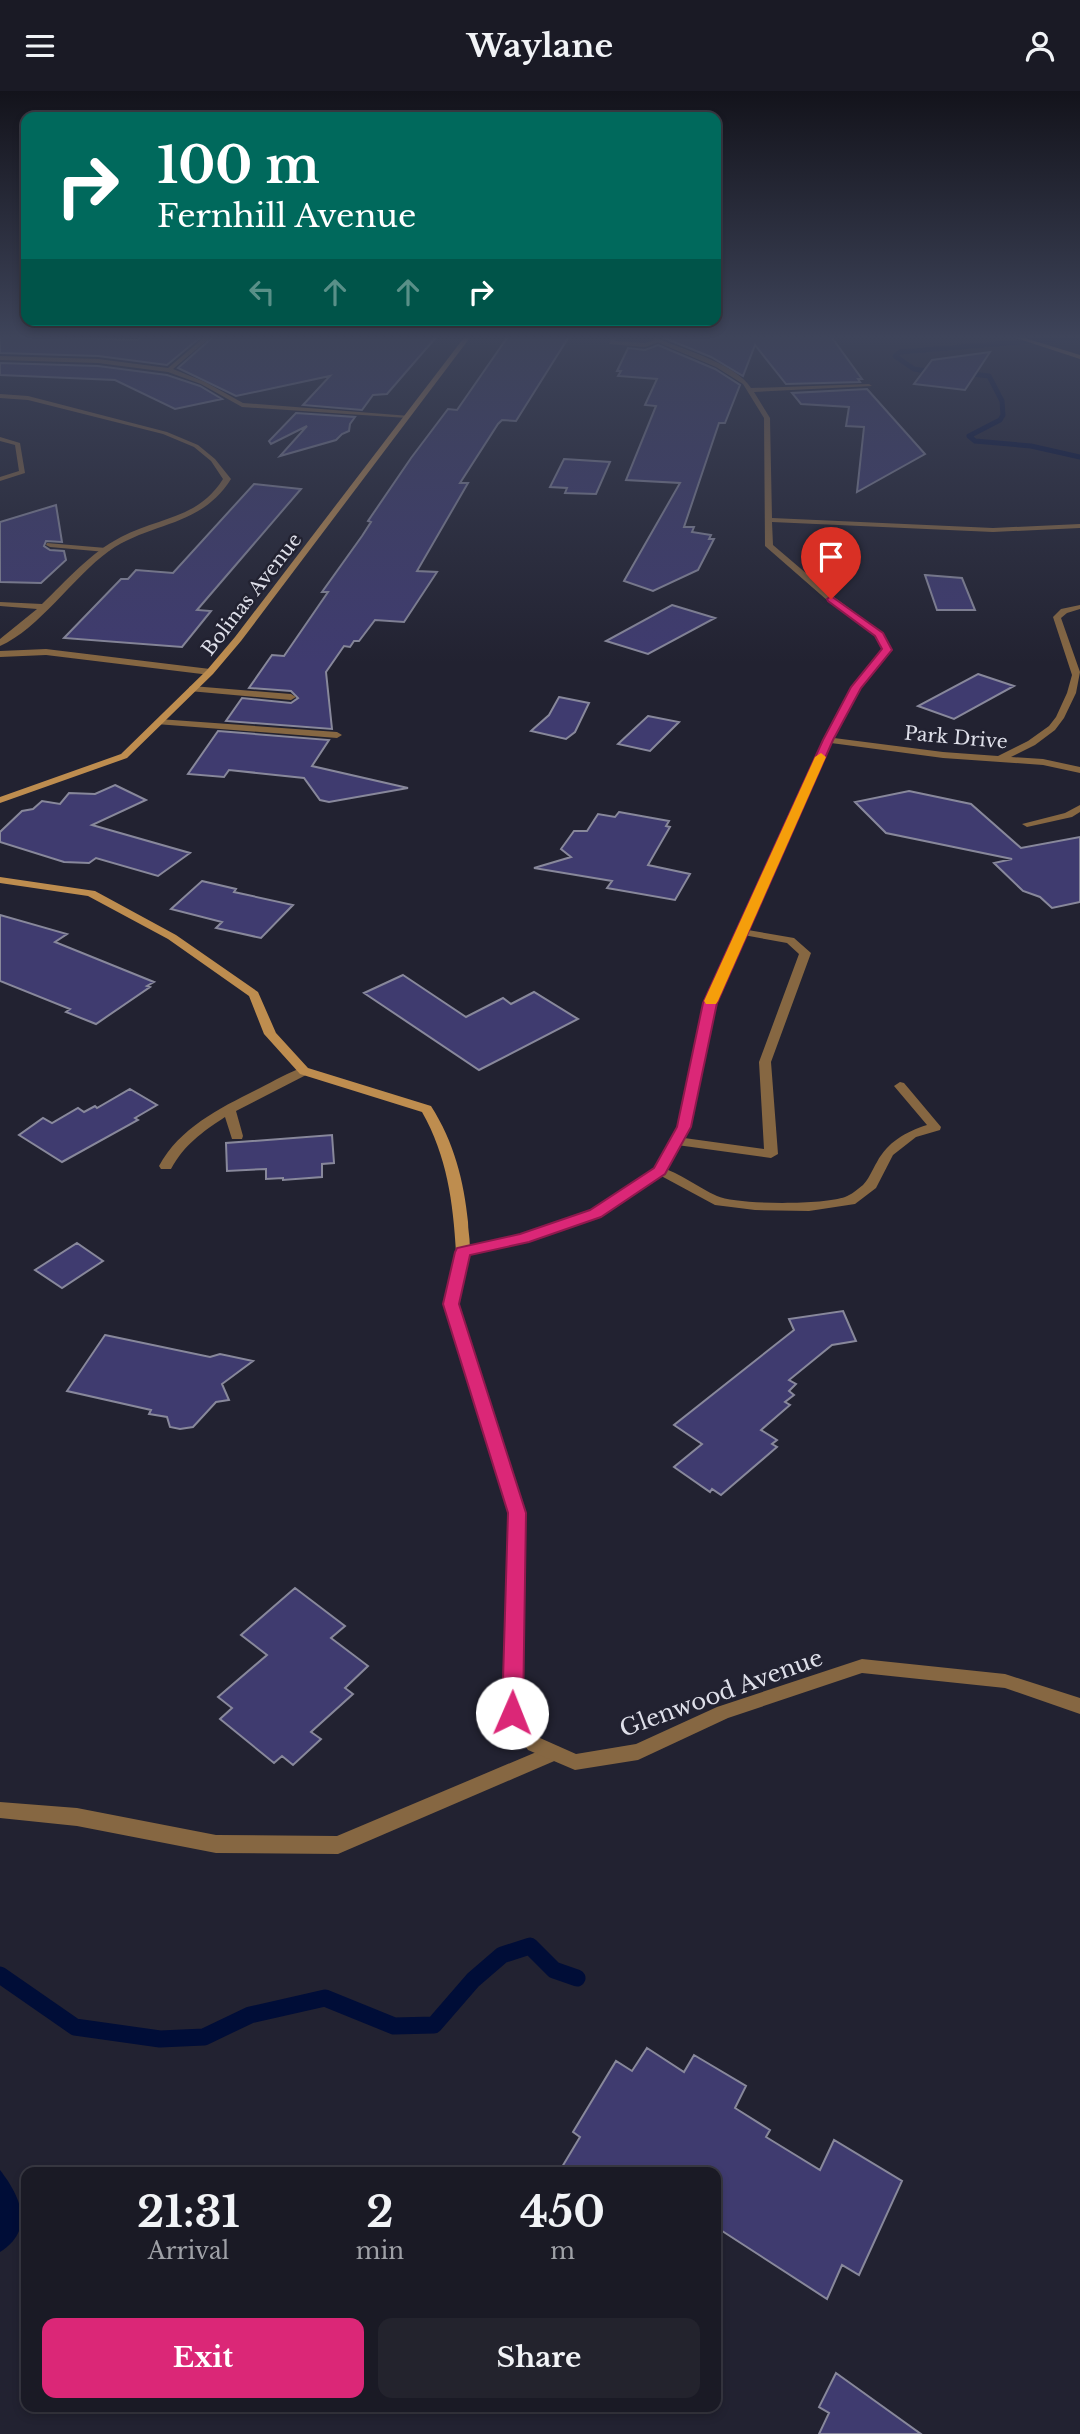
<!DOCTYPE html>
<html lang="en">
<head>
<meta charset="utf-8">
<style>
	:root { --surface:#1a1a25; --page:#23232d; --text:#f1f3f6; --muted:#9fa1a7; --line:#383842; --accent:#db2777 }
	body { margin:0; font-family:"Libre Baskerville",serif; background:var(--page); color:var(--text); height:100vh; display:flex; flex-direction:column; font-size:26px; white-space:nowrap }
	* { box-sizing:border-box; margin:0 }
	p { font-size:23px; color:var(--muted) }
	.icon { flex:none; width:38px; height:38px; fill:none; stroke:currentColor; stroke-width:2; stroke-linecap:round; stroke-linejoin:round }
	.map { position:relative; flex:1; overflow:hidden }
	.details { position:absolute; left:21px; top:2076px; width:700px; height:245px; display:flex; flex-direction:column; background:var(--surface); border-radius:14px; box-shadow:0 4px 10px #0003,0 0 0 2px var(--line) }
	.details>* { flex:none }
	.top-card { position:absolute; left:21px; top:21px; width:700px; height:214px; border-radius:14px; box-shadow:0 4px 10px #0003,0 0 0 2px var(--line); background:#00695c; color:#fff; overflow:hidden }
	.pin { position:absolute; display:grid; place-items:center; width:60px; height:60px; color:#fff; margin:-72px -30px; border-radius:50% 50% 50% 0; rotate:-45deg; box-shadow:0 0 7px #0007 }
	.pin .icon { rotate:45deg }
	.me { position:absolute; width:77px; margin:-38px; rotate:1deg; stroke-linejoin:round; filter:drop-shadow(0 0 5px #0008) }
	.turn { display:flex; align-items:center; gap:24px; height:147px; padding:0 21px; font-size:32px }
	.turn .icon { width:91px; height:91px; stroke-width:2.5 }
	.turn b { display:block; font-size:49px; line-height:60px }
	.lanes { display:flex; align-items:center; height:66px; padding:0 21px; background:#0003; justify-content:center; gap:35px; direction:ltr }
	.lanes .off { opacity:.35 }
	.eta { display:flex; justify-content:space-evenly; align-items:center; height:119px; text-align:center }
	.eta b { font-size:42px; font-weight:700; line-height:49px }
	.button { display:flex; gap:14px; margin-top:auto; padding:14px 21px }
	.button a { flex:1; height:80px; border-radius:14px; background:var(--accent); color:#fff; font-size:28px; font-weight:700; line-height:80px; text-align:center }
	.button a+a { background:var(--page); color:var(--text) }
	header { display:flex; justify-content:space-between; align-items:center; height:91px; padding:0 21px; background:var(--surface); font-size:32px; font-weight:700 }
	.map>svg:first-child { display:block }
</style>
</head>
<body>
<header><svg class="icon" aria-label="menu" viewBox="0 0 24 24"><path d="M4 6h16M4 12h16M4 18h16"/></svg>Waylane<svg class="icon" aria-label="person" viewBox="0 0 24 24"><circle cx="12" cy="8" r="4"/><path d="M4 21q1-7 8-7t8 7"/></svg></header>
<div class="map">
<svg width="1080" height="2343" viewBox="0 0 1080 2343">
	<rect width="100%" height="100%" fill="#222231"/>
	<!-- water -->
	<path fill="#000d37" d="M0,2079C21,2106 35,2139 0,2161Z"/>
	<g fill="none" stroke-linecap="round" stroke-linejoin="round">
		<!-- stream-far1 -->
		<path stroke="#000d37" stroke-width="5" d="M938,282L914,278L895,265L900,261L1080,246
			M964,282L989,285L1002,310L1003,324L1000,329L969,345L975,350L1031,355L1080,366"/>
		<!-- stream -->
		<path stroke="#000d37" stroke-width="17" d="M0,1884L75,1936L160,1948L204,1946L250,1924L325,1907L394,1935L434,1934L473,1889L502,1864L530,1855L554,1879L577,1887"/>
	</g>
	<!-- building -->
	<path fill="#3f3b6f" stroke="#88889b" stroke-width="2" d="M0,244L137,249L144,244H203L167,274L98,265L0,262Z
		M215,244H438L387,303L373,304L362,319L303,314L330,285L236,305L178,277Z
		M509,244H570L516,330L502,329L498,333L460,392H468L417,480L437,481L404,531L375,529L359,550H354L350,556L344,555L326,581L332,638L226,630L242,607L291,612L298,607L291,600L249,597L272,564L284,565L328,501H322L362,445L371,431L368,430L411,367L448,318L457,319Z
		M681,244H830L862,288H858L860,291L786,293L755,254L743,285L711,266L662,246Z
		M658,254L715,278L740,294L725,332H719L684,436H694L692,441L711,444L709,448H714L698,479L653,500L624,490L680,392L626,389L656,315L645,314L657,288L618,285L621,280H617L628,257L645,259Z
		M990,261L965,299L914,293L932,269Z
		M0,272L98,275L167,284L200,295L222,308L175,318L115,289L0,284Z
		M867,298L925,363L857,401L864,336L846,335L849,316L801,313L792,302Z
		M296,322L355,326L350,333L349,340L342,343L336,349L280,365L307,335L271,353L269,350Z
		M564,368L610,371L596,403L565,402L567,397L550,396Z
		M254,393L301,398L197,519L211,520L182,556L64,547L121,488H128L136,479L173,482Z
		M56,414L62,451L46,450L44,455L50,459L64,460L66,469L41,492L0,491V431Z
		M925,484L962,487L975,519H937Z
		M672,514L715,527L648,563L606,550Z
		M978,583L1014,595L954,628L918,615Z
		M559,606L589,612L575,641L566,648L531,640L549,624Z
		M648,625L679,631L650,660L618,653Z
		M218,640L329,649L312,675L408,697L329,711L320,709L304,687L229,679L224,686L188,683Z
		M115,694L146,709L92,734L190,762L158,785L96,767L89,772L64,771L0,751V741L22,720L33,718L42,710L60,713L69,702L95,703Z
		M909,700L971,713L1021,757L1080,746V811L1052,817L1040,806L1023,800L994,772L1012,768L886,742L855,711Z
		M619,721L669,730L666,735L670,736L648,774L690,783L675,809L607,797L612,790L534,777L571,766L561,758L574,740H587L598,723L615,726Z
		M202,790L236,798L234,801L293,814L261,847L216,837L222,831L171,818Z
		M0,824L67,843L55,851L154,891L147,895L150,896L96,933L66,921L70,918L0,890Z
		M403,884L466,926L503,907L511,913L534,901L578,928L479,979L364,902Z
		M130,998L157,1014L135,1027L138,1029L62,1071L19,1044L43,1027L52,1032L78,1017L84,1021L95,1015L97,1017Z
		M332,1044L334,1072L322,1073V1086L283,1089V1087L266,1088V1078L227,1080L226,1052Z
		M77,1152L103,1170L62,1197L35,1179Z
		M843,1220L856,1250L832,1254L789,1289L796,1293L789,1300L794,1304L785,1311L790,1314L761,1339L777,1349L772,1353L777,1356L721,1404L712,1398L710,1401L674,1376L702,1353L674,1334L794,1239L789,1228Z
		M105,1244L210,1266L220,1263L253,1270L222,1293L229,1309L216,1311L193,1336L180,1338L170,1336L167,1326L149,1323L151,1319L67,1300Z
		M295,1497L345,1535L331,1547L368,1575L345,1597L353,1603L311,1641L321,1648L293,1674L282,1665L274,1672L220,1628L232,1617L218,1606L267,1564L241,1544Z
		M647,1957L684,1981L694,1964L746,1995L735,2017L770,2039L766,2046L820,2079L834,2049L902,2090L859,2184L842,2174L827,2208L716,2136V2081H559L580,2046L573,2041L616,1970L632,1980Z
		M836,2282L921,2343H819L829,2322L819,2316Z"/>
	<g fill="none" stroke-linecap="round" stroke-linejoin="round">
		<!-- lane -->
		<path fill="#866742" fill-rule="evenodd" d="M613,244H619L615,250L645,252L659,248L662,250L645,256L609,253Z
			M0,346L20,352L25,382L0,390V386L19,380L15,354L0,350Z
			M47,452L106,457L110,459L106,461L50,456L46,454Z
			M192,595L291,603L296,606L291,609L189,600V596Z
			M159,628L337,641L342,644L337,647L156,633L154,631Z
			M1080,714V721L1072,726L1027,736L1022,733L1065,722Z
			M742,838L794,847L811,862L771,971L778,1063L771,1067L677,1054L671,1050L677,1046L764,1058L759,971L799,863L787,852L738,843V839Z
			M304,976L310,980L308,983L236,1020L243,1045L242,1048H232L225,1026C201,1042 185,1053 171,1078H161L159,1075C180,1036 222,1016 260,997C274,990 289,981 304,976Z
			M900,991L904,992L941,1036L940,1039L916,1046L893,1064L876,1097L855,1113L809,1120L755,1119L715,1114L652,1080L659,1076C681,1082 697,1096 717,1105C737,1114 823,1114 845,1106C851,1104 858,1098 863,1094C869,1088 872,1079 877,1071C888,1051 905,1041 927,1034L894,995Z
			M553,1654L559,1656L562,1662L559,1668L338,1763L216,1762L77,1735L0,1727V1711L77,1717L216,1744L337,1745Z"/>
		<!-- street -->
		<path fill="#866742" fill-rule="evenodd" d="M207,244H213L173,278L205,291L243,312L410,325L407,327L242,316L201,293L168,281L98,272L0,269V265L98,268L168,277Z
			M649,244H655L661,249C686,259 737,274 751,297L869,293L872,295L754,301L770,327L772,427L993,437L1080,433V437L993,441L772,431L773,454L834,506L883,542L891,559L861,597L834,647L943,661L998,665L1028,650L1049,635L1056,626L1067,602L1072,584L1053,526L1061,518L1080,514V518L1067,522L1061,527L1080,581L1076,602L1064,627L1055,639L1035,654L1011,666L1043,668L1080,676V682L1043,674L943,667L831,652L716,912L690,1036L664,1083L600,1125L528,1150L469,1164L458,1213L525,1422L521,1620L540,1647L576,1663L636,1653L717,1616L862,1568L1005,1583L1080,1607V1623L1005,1597L862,1582L728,1627L638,1669L575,1679L528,1659L503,1622L509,1422L444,1213L456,1161L458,1158L520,1143L590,1119L654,1077L678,1036L704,912L823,649L853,596L883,559L876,545L828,510L765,455L764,327L743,293L716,276L657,251Z
			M0,303L28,305L167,341L198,354L215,368L231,388C200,437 152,430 109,460C73,486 39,538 0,555V548L37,518L0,515V511L42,513C67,489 90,462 121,446C159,426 198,428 223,388L211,370L194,356L163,343L28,309L0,307Z
			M46,558L210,578L214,581L210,584L46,564L0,566V560Z"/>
		<!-- secondary -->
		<path fill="#be8d4f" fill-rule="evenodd" d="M466,244H472L241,550L213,583L127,667L0,712V706L121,663L207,579L235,546Z
			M1007,244H1015L1080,264V268Z
			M0,786L95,800L176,844L258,901L276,942L308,977L431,1015C454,1051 464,1090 468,1131C468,1142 472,1155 468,1164L463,1166L456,1161C453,1111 447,1065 422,1021L300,983L264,943L249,905L168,848L88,805L0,792Z"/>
	</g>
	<!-- sky -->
	<linearGradient id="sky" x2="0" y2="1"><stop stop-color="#13131b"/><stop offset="0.43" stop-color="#3e445a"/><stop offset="1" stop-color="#3e445a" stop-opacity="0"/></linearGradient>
	<rect width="1080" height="572" fill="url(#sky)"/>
	<!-- route -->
	<path fill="#db2777" stroke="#8e194d" stroke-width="2" d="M831,505L883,542L892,559L861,597L833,649L717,912L691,1036L665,1083L601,1126L529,1151L470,1164L459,1213L526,1422L523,1622L520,1629L512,1631L505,1629L502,1622L508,1422L443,1213L455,1161L457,1157L520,1143L590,1119L654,1077L677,1036L703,912L823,649L851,596L882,558L875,545L828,510L827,508Z"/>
	<!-- slow -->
	<path fill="#f59e0b" d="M821,662L826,666L718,910L716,913H706L704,910L815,666Z"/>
	<g text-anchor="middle" stroke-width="5" stroke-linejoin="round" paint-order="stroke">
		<!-- far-street labels -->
		<g font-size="19" fill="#dedfe9" stroke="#222231">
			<text transform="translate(251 503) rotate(-52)" y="7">Bolinas Avenue</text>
			<text transform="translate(956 646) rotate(5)" y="7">Park Drive</text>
		</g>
		<!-- street labels -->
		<g font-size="23" fill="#dedfe9" stroke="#222231">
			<text transform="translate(721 1602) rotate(-20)" y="8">Glenwood Avenue</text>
		</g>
	</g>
</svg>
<div class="pin" style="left:831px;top:508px;background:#d93025"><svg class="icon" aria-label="arrive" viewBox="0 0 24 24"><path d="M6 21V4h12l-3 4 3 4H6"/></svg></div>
<svg class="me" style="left:512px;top:1622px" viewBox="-20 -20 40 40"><circle r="19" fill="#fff"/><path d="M0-13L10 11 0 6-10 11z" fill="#db2777"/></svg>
<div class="top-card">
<div class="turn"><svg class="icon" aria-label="right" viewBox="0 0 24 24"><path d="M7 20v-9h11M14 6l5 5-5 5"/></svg><div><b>100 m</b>Fernhill Avenue</div></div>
<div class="lanes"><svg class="icon off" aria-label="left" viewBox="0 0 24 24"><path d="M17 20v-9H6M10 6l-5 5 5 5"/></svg><svg class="icon off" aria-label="ahead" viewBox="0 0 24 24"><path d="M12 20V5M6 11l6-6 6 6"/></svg><svg class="icon off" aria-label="ahead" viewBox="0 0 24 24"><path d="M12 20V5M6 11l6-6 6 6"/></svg><svg class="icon" aria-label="right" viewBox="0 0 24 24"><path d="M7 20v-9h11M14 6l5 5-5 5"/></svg></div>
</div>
<section class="details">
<div class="eta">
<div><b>21:31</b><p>Arrival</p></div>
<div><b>2</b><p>min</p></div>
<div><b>450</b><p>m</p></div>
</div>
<div class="button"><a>Exit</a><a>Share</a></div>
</section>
</div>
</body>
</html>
